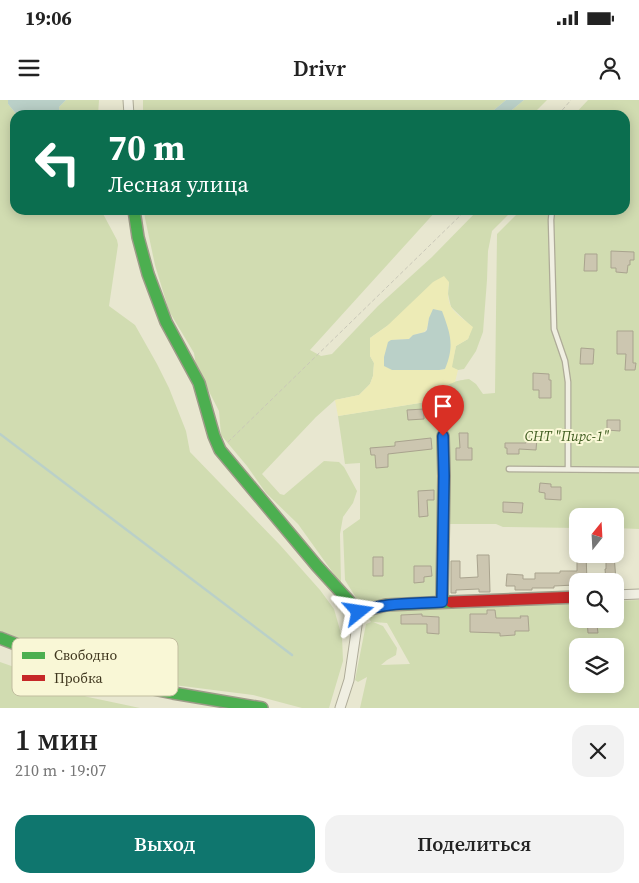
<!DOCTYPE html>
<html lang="ru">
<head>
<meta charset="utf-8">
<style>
	:root { --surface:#fff; --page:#f2f2f2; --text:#222; --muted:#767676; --accent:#0f766e }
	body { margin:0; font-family:"Source Serif 4",serif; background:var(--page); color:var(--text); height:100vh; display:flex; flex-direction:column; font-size:19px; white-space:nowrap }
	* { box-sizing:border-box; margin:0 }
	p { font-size:16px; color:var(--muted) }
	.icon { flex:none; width:28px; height:28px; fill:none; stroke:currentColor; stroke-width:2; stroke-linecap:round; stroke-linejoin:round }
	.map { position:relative; height:608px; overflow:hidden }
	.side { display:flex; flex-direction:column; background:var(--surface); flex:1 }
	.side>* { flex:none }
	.hud { position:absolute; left:10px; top:10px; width:620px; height:105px; border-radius:15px; box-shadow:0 2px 12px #0003; background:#0b6e4f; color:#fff; overflow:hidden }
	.needle { width:32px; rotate:18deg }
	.buttons { position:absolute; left:569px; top:408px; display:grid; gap:10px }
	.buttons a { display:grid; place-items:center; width:55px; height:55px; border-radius:10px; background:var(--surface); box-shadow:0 2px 12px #0003; font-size:25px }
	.pin { position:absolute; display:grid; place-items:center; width:42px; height:42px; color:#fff; margin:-51px -21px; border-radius:50% 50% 50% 0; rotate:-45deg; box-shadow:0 0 5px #0007 }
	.pin .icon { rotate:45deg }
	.me { position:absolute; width:55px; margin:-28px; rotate:75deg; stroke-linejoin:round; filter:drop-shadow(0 0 4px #0008) }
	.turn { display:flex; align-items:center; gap:18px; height:105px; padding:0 15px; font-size:22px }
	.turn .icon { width:65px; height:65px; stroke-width:2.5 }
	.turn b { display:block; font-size:35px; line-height:42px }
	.round { display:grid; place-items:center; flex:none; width:52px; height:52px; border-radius:15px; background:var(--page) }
	.head { display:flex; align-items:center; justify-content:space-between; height:85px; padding:0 15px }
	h1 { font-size:30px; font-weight:600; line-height:38px }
	.cta { display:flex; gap:10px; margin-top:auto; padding:10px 15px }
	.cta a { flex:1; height:58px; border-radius:15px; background:var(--accent); color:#fff; font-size:20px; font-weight:600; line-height:58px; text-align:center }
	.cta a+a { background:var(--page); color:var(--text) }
	.status { display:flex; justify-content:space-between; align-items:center; height:35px; padding:0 25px; background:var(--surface); direction:ltr }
	.status svg { height:14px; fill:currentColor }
	header { display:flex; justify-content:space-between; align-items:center; height:65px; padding:0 15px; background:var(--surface); font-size:22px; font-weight:600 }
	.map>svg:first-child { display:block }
</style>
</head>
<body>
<div class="status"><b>19:06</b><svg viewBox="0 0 49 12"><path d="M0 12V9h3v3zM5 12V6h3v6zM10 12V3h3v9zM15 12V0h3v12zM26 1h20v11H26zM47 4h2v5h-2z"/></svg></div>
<header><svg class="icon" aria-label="menu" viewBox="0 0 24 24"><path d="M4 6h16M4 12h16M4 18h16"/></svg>Drivr<svg class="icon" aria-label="person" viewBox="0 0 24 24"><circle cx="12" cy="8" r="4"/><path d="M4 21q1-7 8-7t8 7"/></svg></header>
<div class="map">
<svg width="639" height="608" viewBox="0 0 639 608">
	<rect width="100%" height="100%" fill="#e8e7d0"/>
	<!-- green -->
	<path fill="#d1dcb1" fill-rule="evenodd" d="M0,0H8V4L17,15H15V110H101L117,140L118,145L109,206L135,225L157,264L169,288L186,331L190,352L280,445L320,490L334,509L342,537L343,561L329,608H302L253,595L166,584L137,578L110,571L0,531Z
		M66,0H99L98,15H60L59,7Z
		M143,0H506L494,10L485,15H143Z
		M524,0H547L532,15H506Z
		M588,0H639V429L615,428V416H578L577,428L503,427L496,424H449L446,508L577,502L578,519H615V501L639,500V608H360L367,577L358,582L355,580L366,524L371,522L345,480L343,431L360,419V363L345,364L338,316L445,299C438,282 457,281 469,279L476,284L483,294L495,293L497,134L521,110H625V15H574ZM373,522L387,523L410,564L381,565L387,560L396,555L397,548L383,526ZM578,546H615V584H578Z
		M144,110H437L310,250L321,256L332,254L378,206L432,157L478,110H513L492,131L488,151L487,180L483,232L476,251L464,269L458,270L451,268L456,246L468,239L472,227L451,207L448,194L449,182L370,238V256L374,263L373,276L370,284L359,295L335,300L316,317L262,374L280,394L284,395L324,361L339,362L344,367L357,391L353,403L343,417L340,434L341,484L298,424L266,393L247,366L221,335L219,311L196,266L194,253L169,211L155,165L145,118Z
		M0,562L20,569L24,578L88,597L140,608H0Z"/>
	<!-- sand -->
	<path fill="#edebb6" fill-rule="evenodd" d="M444,176L449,182C445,209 454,211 473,227L468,239L456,246L452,267L458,270L455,282C446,285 440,289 445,299L338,316L335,300L359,295L370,284L373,276L374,263L370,256V238L387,226L433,182ZM429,218L445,269L439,270H392L391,240L409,239C421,227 426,241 429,218Z"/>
	<!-- water -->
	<path fill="#bad0c8" d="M8,0H66L59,7L60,15H17L8,4Z
		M506,0H524L506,15H485L494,10Z
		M433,209L442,211C450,233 455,245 445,269L439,270H392L384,266V257L388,242L391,240L409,239L413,235L425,232L427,230L429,218Z"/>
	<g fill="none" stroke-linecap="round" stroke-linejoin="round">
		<!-- stream -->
		<path stroke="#bad0c8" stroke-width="2.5" d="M0,334L292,555"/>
	</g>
	<!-- building -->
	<path fill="#ccc6b0" stroke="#a9a38e" d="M611,151L634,152V160H630V165H628L627,173L616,172V168H611Z
		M585,154H597V171H584Z
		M617,231H633V263H636L635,270H625L626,254H617Z
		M581,248L594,249L593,264H580Z
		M533,273L549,274V280H551V298H539V290H533Z
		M424,309V319L408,320L407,310Z
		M607,320H620V331L607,330Z
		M459,333H468V348H472V360H456V348H460Z
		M527,337L537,338L536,350L519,349V354H507V348H505V343H526Z
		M431,338L432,349L388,354V367L376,368L375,355H371L370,348L395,346V342Z
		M540,383L551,384V387H561V400L545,399V393L539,392Z
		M434,390V400H427L428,416L419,417L418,391Z
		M503,402L523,403L522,413L503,412Z
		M577,454H586L587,481H575V485L554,486V488H532V490H515V486H506L507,474L523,475V479H535V473H560V471H577Z
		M606,454H614L616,481H606L605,469H606Z
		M477,455H489L490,492H479V489L456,490V493H451V461H460V478L478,477Z
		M373,457H383V476H373Z
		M414,466H431L432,476L424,477V482L414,483Z
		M487,510H495L496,518H521L520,516H528L529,531H515V535L500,536V533L470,532V514H487Z
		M422,514V516L439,517V534L427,533V524H401V515Z
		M587,519H619V524L597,525L598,533H588Z"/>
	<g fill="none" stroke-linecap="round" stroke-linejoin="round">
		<defs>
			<path id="lane" d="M552,110L551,120L554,229L565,261L568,282V369
				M509,369L639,370"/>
			<path id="street" d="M128,0L129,15
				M615,495L639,494
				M340,608L349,580L359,512"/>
			<path id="fast" d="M134,110L138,137L148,174L166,222L199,283L214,336L220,350L317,466L359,512L386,505L451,502
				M442,502L444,376L443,336
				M0,538L83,570L128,584L173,593L262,608"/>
			<path id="jam" d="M451,502L578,497"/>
		</defs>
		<!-- lane casing -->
		<use href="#lane" stroke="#aeab98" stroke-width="7"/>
		<!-- street casing -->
		<use href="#street" stroke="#aeab98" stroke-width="11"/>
		<!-- fast casing -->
		<use href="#fast" stroke="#9d9b88" stroke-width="14"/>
		<!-- jam casing -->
		<use href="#jam" stroke="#9d9b88" stroke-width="14"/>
		<!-- path -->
		<path stroke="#c9c7b8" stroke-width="1" stroke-dasharray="4 2.5" stroke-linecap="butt" d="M558,15L571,0
			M228,342L466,110"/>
		<!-- lane -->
		<use href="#lane" stroke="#f0efe2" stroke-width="4.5"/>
		<!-- street -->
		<use href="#street" stroke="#f0efe2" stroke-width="9"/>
		<!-- fast -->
		<use href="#fast" stroke="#4caf50" stroke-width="11"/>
		<!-- jam -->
		<use href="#jam" stroke="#c62828" stroke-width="11"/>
	</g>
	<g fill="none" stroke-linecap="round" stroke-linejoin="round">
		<defs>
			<path id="route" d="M359,512C385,502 414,504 442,502L444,376L443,336"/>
		</defs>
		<!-- route casing -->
		<use href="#route" stroke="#114b97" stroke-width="12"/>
		<!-- route -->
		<use href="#route" stroke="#1a73e8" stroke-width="9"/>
	</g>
	<g text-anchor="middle" stroke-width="4" stroke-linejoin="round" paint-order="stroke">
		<!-- park labels -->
		<g font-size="14" font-style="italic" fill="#415e22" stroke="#f9f7d6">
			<text x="567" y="341">СНТ "Пирс-1"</text>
		</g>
	</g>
	<!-- legend -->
	<rect x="12" y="538" width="166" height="58" rx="8" fill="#f9f7d6" stroke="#c1bd9f" stroke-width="1"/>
	<rect x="22" y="552" width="23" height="7" fill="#4caf50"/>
	<rect x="22" y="575" width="23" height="6" fill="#c62828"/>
	<g font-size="14" fill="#3f361e">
		<text x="54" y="560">Свободно</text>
		<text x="54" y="583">Пробка</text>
	</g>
</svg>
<div class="buttons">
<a><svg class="needle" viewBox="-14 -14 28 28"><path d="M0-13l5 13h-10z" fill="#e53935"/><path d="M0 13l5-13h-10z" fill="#767676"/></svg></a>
<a><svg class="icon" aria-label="search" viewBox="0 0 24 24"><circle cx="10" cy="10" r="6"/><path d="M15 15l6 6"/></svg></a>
<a><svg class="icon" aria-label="layers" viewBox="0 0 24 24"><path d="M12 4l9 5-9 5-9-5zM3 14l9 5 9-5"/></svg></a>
</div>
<div class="pin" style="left:443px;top:336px;background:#d93025"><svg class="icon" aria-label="arrive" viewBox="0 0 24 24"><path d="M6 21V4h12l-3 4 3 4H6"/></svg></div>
<svg class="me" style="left:359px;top:512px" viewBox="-20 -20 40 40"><path d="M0-17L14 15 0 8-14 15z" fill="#1a73e8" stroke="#fff" stroke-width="4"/></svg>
<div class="hud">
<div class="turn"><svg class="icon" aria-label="left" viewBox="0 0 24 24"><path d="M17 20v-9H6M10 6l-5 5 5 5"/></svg><div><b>70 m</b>Лесная улица</div></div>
</div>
</div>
<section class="side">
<div class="head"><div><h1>1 мин</h1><p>210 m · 19:07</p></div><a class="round"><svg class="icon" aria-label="close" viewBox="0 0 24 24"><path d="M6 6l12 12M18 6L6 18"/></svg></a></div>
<div class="cta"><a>Выход</a><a>Поделиться</a></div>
</section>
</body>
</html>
